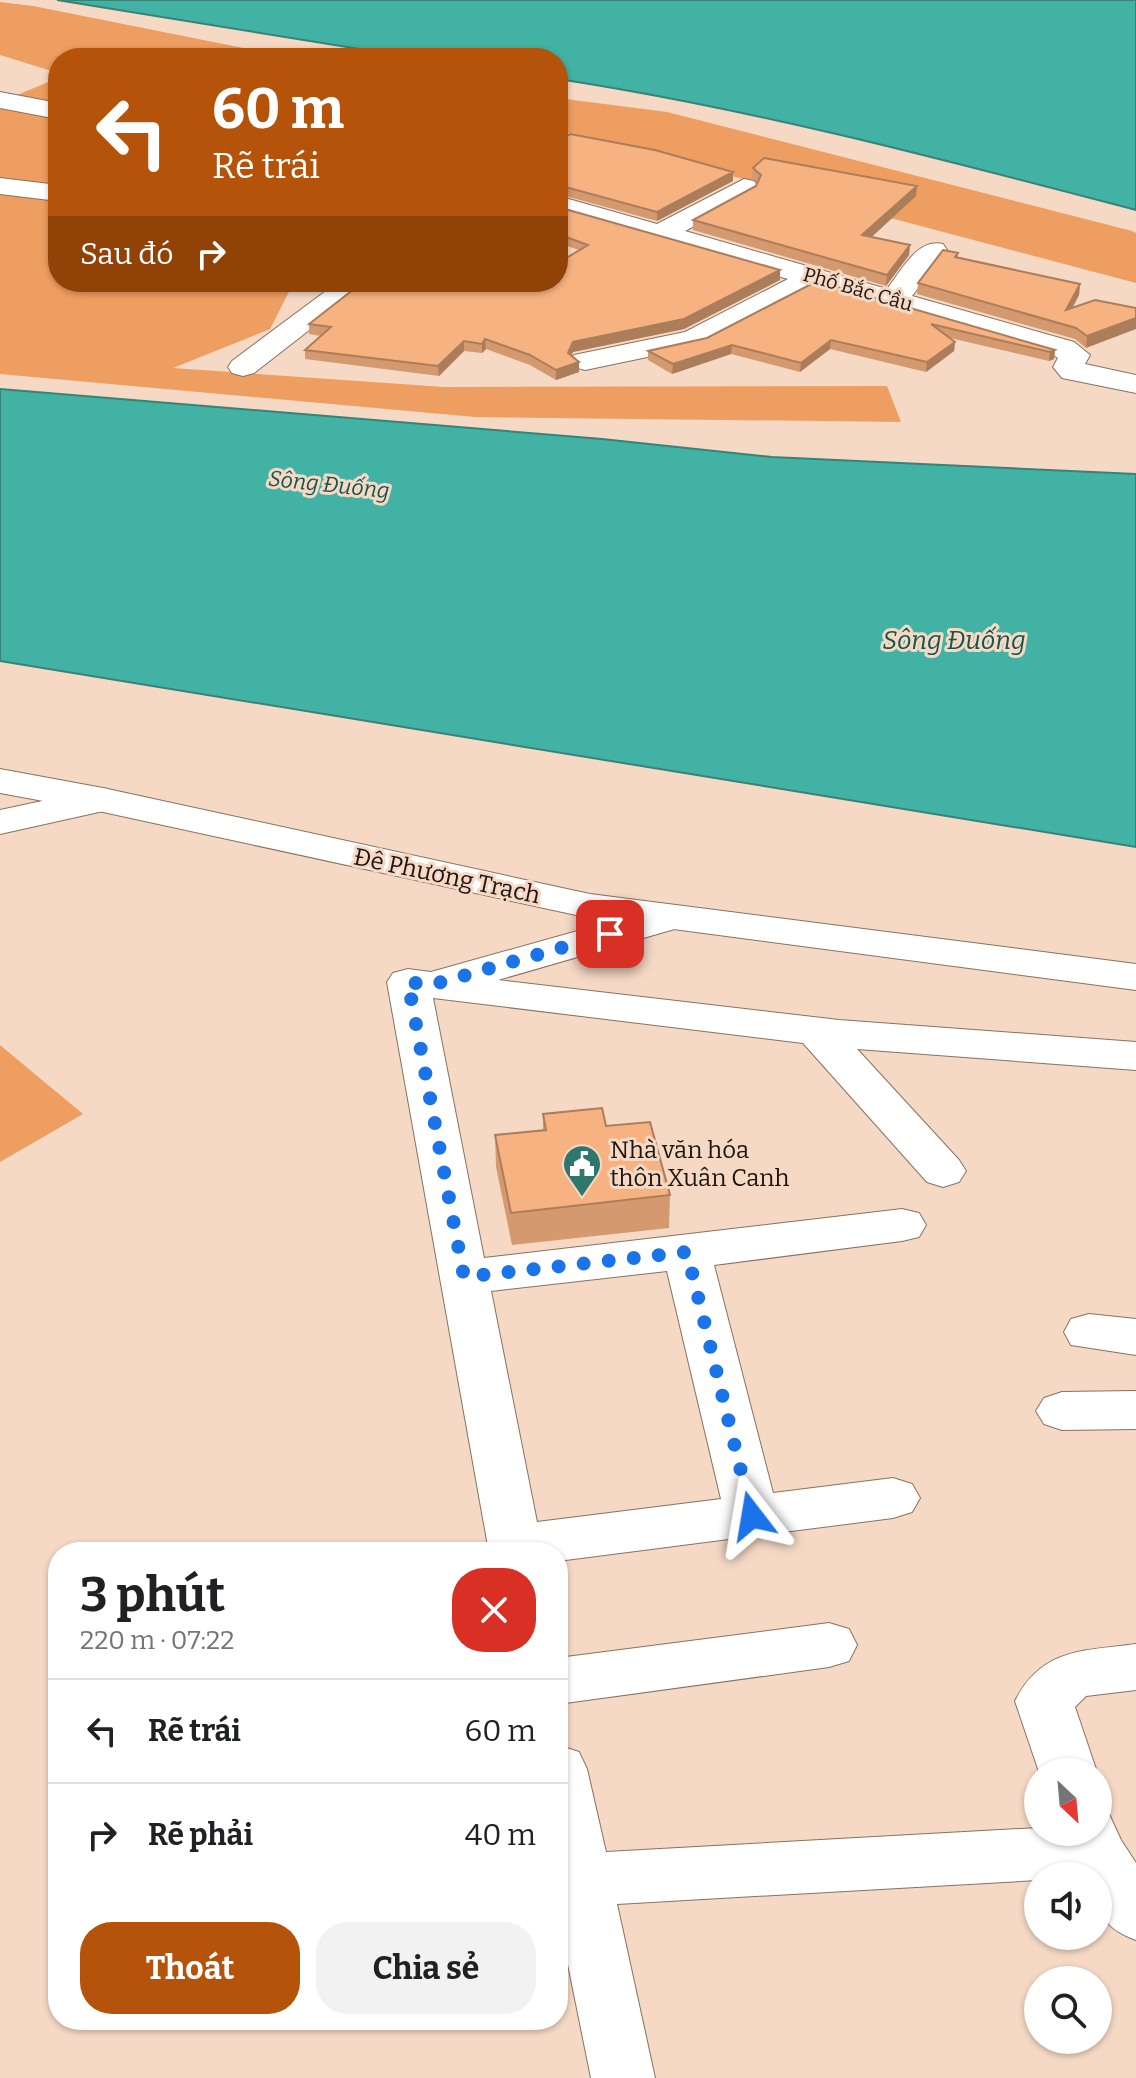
<!DOCTYPE html>
<html lang="vi">
<head>
<meta charset="utf-8">
<style>
	:root { --surface:#fff; --page:#f2f2f2; --text:#202124; --muted:#757577; --line:#e0e0e0; --accent:#b45309 }
	body { margin:0; font-family:Bitter,serif; background:var(--page); color:var(--text); height:100vh; display:flex; flex-direction:column; font-size:30px; white-space:nowrap }
	* { box-sizing:border-box; margin:0 }
	p { font-size:26px; color:var(--muted) }
	.icon { flex:none; width:44px; height:44px; fill:none; stroke:currentColor; stroke-width:2; stroke-linecap:round; stroke-linejoin:round }
	.map { position:relative; flex:1; overflow:hidden }
	.side { position:absolute; left:48px; top:1542px; width:520px; height:488px; display:flex; flex-direction:column; background:var(--surface); border-radius:32px; box-shadow:0 2px 6px #0004 }
	.side>* { flex:none }
	.top-card { position:absolute; left:48px; top:48px; width:520px; height:244px; border-radius:32px; box-shadow:0 2px 6px #0004; background:#b45309; color:#fff; overflow:hidden }
	.needle { width:52px; rotate:154deg }
	.buttons { position:absolute; left:1024px; top:1758px; display:grid; gap:16px }
	.buttons a { display:grid; place-items:center; width:88px; height:88px; border-radius:50%; background:var(--surface); box-shadow:0 2px 6px #0004; font-size:40px }
	.pin { position:absolute; display:grid; place-items:center; width:68px; height:68px; color:#fff; margin:-34px; border-radius:16px; box-shadow:0 4px 12px #0006 }
	.me { position:absolute; width:88px; margin:-44px; rotate:346deg; stroke-linejoin:round; filter:drop-shadow(0 0 6px #0008) }
	.turn { display:flex; align-items:center; gap:28px; height:168px; padding:0 32px; font-size:36px }
	.turn .icon { width:104px; height:104px; stroke-width:2.5 }
	.turn b { display:block; font-size:56px; line-height:68px }
	.then { display:flex; align-items:center; height:76px; padding:0 32px; background:#0003; gap:16px; font-size:30px }
	.round { display:grid; place-items:center; flex:none; width:84px; height:84px; border-radius:32px; background:var(--page) }
	.overview { display:flex; align-items:center; justify-content:space-between; height:136px; padding:0 32px }
	h1 { font-size:48px; font-weight:700; line-height:60px }
	.button { display:flex; gap:16px; margin-top:auto; padding:16px 32px }
	.button a { flex:1; height:92px; border-radius:32px; background:var(--accent); color:#fff; font-size:32px; font-weight:700; line-height:92px; text-align:center }
	.button a+a { background:var(--page); color:var(--text) }
	ul { padding:0; list-style:none }
	li { display:flex; align-items:center; gap:24px; height:104px; padding:0 32px; border-top:2px solid var(--line) }
	li div { flex:1 }
	li b { display:block; font-size:30px }
	li em { font-style:normal }
	.map>svg:first-child { display:block }
</style>
</head>
<body>
<div class="map">
<svg width="1136" height="2078" viewBox="0 0 1136 2078">
	<rect width="100%" height="100%" fill="#f5d9c5"/>
	<!-- green -->
	<path fill="#ee9e61" d="M0,2L33,6L293,58H58V73L0,55Z
		M58,78V282H294L270,329L173,368L444,387L887,386L901,422L475,417L0,374V102Z
		M558,98L667,112L1132,231L1136,233V283L558,130Z
		M0,1045L83,1114L0,1162Z"/>
	<!-- water -->
	<path fill="#41b2a4" stroke="#378377" stroke-width="2" d="M57,0H1136V210C945,160 754,109 558,79V58H415Z
		M0,389L602,439L772,457L1136,474V847L0,661Z"/>
	<g fill="none" stroke-linecap="round" stroke-linejoin="round">
		<defs>
			<path id="minor" d="M0,92L58,103V119L0,108Z
				M0,178L58,185V201L0,194Z
				M744,179L754,181L758,187L754,193L685,231L887,289C902,270 917,238 943,244L947,250L912,296L1074,342L1090,355L1085,364L1136,375V393L1062,378L1053,367L1058,358L1052,354L816,287L705,345L585,370L574,367L570,361L574,355L685,332L788,279L558,213V196L657,224Z
				M338,282H371L254,373L243,376L232,373L228,367L232,361Z
				M478,282H519L524,288L519,294C506,298 486,294 478,282Z
				M103,788L117,792L123,800L117,808L0,834V810Z
				M670,905L685,908L691,917L685,926L498,980L839,1020L1136,1042V1070L857,1049L959,1160L966,1171L959,1182L943,1187L927,1182L803,1043L433,998L484,1258L902,1209L919,1213L926,1225L919,1237L902,1241L714,1265L773,1493L893,1478L912,1484L920,1498L912,1512L893,1518L558,1561V1552H489L387,982L393,973L408,969L431,972ZM667,1271L721,1499L537,1522L491,1291Z
				M1089,1314L1136,1319V1355L1071,1345L1064,1332L1071,1319Z
				M1136,1391V1429L1062,1430L1044,1424L1036,1411L1044,1398L1062,1392Z
				M829,1623L849,1629L857,1645L849,1661L829,1667L558,1704V1658Z
				M1136,1644V1690L1086,1696L1075,1707L1097,1772H1039L1015,1701C1042,1648 1083,1651 1136,1644Z
				M558,1745L579,1752L587,1769L606,1852L1038,1828V1832H1098V1810L1109,1814L1121,1840L1136,1863V1940C1100,1927 1098,1911 1098,1876H1038V1880L617,1904L655,2078H591L558,1915Z"/>
			<path id="major" d="M0,769L103,788L590,894L1136,964V990L590,918L103,812L0,793Z"/>
		</defs>
		<!-- minor casing -->
		<use href="#minor" stroke="#89715f" stroke-width="2"/>
		<!-- major casing -->
		<use href="#major" stroke="#89715f" stroke-width="2"/>
		<!-- minor -->
		<use href="#minor" fill="#fff" fill-rule="evenodd"/>
		<!-- major -->
		<use href="#major" fill="#fff" fill-rule="evenodd"/>
	</g>
	<!-- wall -->
	<path fill="#d4996e" d="M558,142L733,181L657,221L558,194Z
		M753,168L916,196L871,237L910,245L909,255L886,286L693,230V220L756,186L757,182L752,178Z
		M558,207L780,270V280L684,329L573,352L571,356L579,372L556,380L530,365L486,349L482,353L464,351L439,376L305,359V350L321,336L309,334V324L496,287L514,289L579,250L558,243Z
		M958,253V257L1080,284L1079,295L1072,308L1095,300L1086,348L1075,339L917,294L918,283Z
		M817,281L1055,350L1054,359L1049,361L950,338L955,342L954,351L926,372L830,349L800,372L731,354L672,374L648,360V351L707,338Z
		M543,1114L606,1126L670,1195L669,1228L512,1245L496,1167L495,1135L543,1130Z"/>
	<!-- shaded-wall -->
	<path fill="#ac7d5a" d="M733,172V181L657,221V212Z
		M917,186L916,196L862,246V235Z
		M910,245L909,255L886,286L887,275Z
		M780,270V280L684,329L573,352L568,363V353L573,342Z
		M1080,284L1079,295L1065,322L1066,310Z
		M1136,318V329L1086,348L1087,336Z
		M485,339L486,349L482,353V344Z
		M831,340L830,349L800,372L801,363Z
		M464,341V351L439,376L438,366Z
		M955,342L954,351L926,372L927,362Z
		M732,345L731,354L672,374L673,364Z
		M1055,350L1054,359L1049,361L1050,352Z
		M579,362V372L556,380V370Z"/>
	<!-- building -->
	<path fill="#f6b280" stroke="#ac7d5a" stroke-width="2" d="M570,134L655,150L733,172L657,212L558,185V142Z
		M764,158L917,186L862,235L910,245L887,275L693,220L756,186L761,175L753,168Z
		M558,207L780,270L684,319L573,342L568,353L579,362L556,370L530,355L485,339L482,344L464,341L438,366L305,350L331,327L309,324L363,282H484L496,287L514,289L525,282H558V263L588,245L558,234Z
		M943,250L958,253L955,257L1080,284L1066,310L1095,300L1136,308V318L1087,336L1076,328L918,283Z
		M817,281L1055,350L1050,352L931,324L955,342L927,362L831,340L801,363L732,345L673,364L648,351L707,338Z
		M602,1108L606,1126L650,1122L670,1195L511,1213L495,1135L546,1130L543,1114Z"/>
	<g fill="none" stroke-linecap="round" stroke-linejoin="round">
		<!-- route -->
		<path stroke="#1a73e8" stroke-width="14" stroke-dasharray="0 25.2" d="M610,934L431,985L408,982L464,1277L687,1252L752,1516"/>
	</g>
	<!-- icons -->
	<defs>
		<symbol id="civic-pin" viewBox="-11 -11 22 30"><path d="M0 17L-7.5 6A9.5 9.5 0 1 1 7.5 6Z" fill="#2f766d" stroke="#f5d9c5"/><path d="M-.6-6.5H3V-4.5H.6V-3L4-1V1h2V6H-6V1h2V-1L-.6-3ZM-1.2 2.5V6h2.4V2.5Z" fill="#fff"/></symbol>
	</defs>
	<g fill-rule="evenodd">
		<use href="#civic-pin" x="560" y="1142" width="44" height="60"/>
	</g>
	<g text-anchor="middle" stroke-width="6" stroke-linejoin="round" paint-order="stroke">
		<!-- far-street labels -->
		<g font-size="20" fill="#1f150e" stroke="#f5d9c5">
			<text transform="translate(858 289) rotate(16)" y="7">Phố Bắc Cầu</text>
		</g>
		<!-- far-water labels -->
		<g font-size="22" font-style="italic" fill="#16554e" stroke="#f5d9c5">
			<text transform="translate(329 484) rotate(6)" y="8">Sông Đuống</text>
		</g>
		<!-- street labels -->
		<g font-size="24" fill="#1f150e" stroke="#f5d9c5">
			<text transform="translate(447 876) rotate(12)" y="8">Đê Phương Trạch</text>
		</g>
		<!-- poi labels -->
		<g font-size="24" fill="#1f150e" stroke="#f5d9c5" text-anchor="start">
			<text x="610" y="1158">Nhà văn hóa<tspan x="610" dy="28">thôn Xuân Canh</tspan></text>
		</g>
		<!-- water labels -->
		<g font-size="26" font-style="italic" fill="#16554e" stroke="#f5d9c5">
			<text x="954" y="649">Sông Đuống</text>
		</g>
	</g>
</svg>
<div class="buttons">
<a><svg class="needle" viewBox="-14 -14 28 28"><path d="M0-13l5 13h-10z" fill="#e53935"/><path d="M0 13l5-13h-10z" fill="#757577"/></svg></a>
<a><svg class="icon" aria-label="sound" viewBox="0 0 24 24"><path d="M4 9h4l5-4v14l-5-4H4zM17 9q2 3 0 6"/></svg></a>
<a><svg class="icon" aria-label="search" viewBox="0 0 24 24"><circle cx="10" cy="10" r="6"/><path d="M15 15l6 6"/></svg></a>
</div>
<div class="pin" style="left:610px;top:934px;background:#d93025"><svg class="icon" aria-label="arrive" viewBox="0 0 24 24"><path d="M6 21V4h12l-3 4 3 4H6"/></svg></div>
<svg class="me" style="left:752px;top:1516px" viewBox="-20 -20 40 40"><path d="M0-17L14 15 0 8-14 15z" fill="#1a73e8" stroke="#fff" stroke-width="4"/></svg>
<div class="top-card">
<div class="turn"><svg class="icon" aria-label="left" viewBox="0 0 24 24"><path d="M17 20v-9H6M10 6l-5 5 5 5"/></svg><div><b>60 m</b>Rẽ trái</div></div>
<div class="then">Sau đó<svg class="icon" aria-label="right" viewBox="0 0 24 24"><path d="M7 20v-9h11M14 6l5 5-5 5"/></svg></div>
</div>
<section class="side">
<div class="overview"><div><h1>3 phút</h1><p>220 m · 07:22</p></div><a class="round" style="background:#d93025;color:#fff"><svg class="icon" aria-label="close" viewBox="0 0 24 24"><path d="M6 6l12 12M18 6L6 18"/></svg></a></div>
<ul>
<li><svg class="icon" aria-label="left" viewBox="0 0 24 24"><path d="M17 20v-9H6M10 6l-5 5 5 5"/></svg><div><b>Rẽ trái</b></div><em>60 m</em></li>
<li><svg class="icon" aria-label="right" viewBox="0 0 24 24"><path d="M7 20v-9h11M14 6l5 5-5 5"/></svg><div><b>Rẽ phải</b></div><em>40 m</em></li>
</ul>
<div class="button"><a>Thoát</a><a>Chia sẻ</a></div>
</section>
</div>
</body>
</html>
